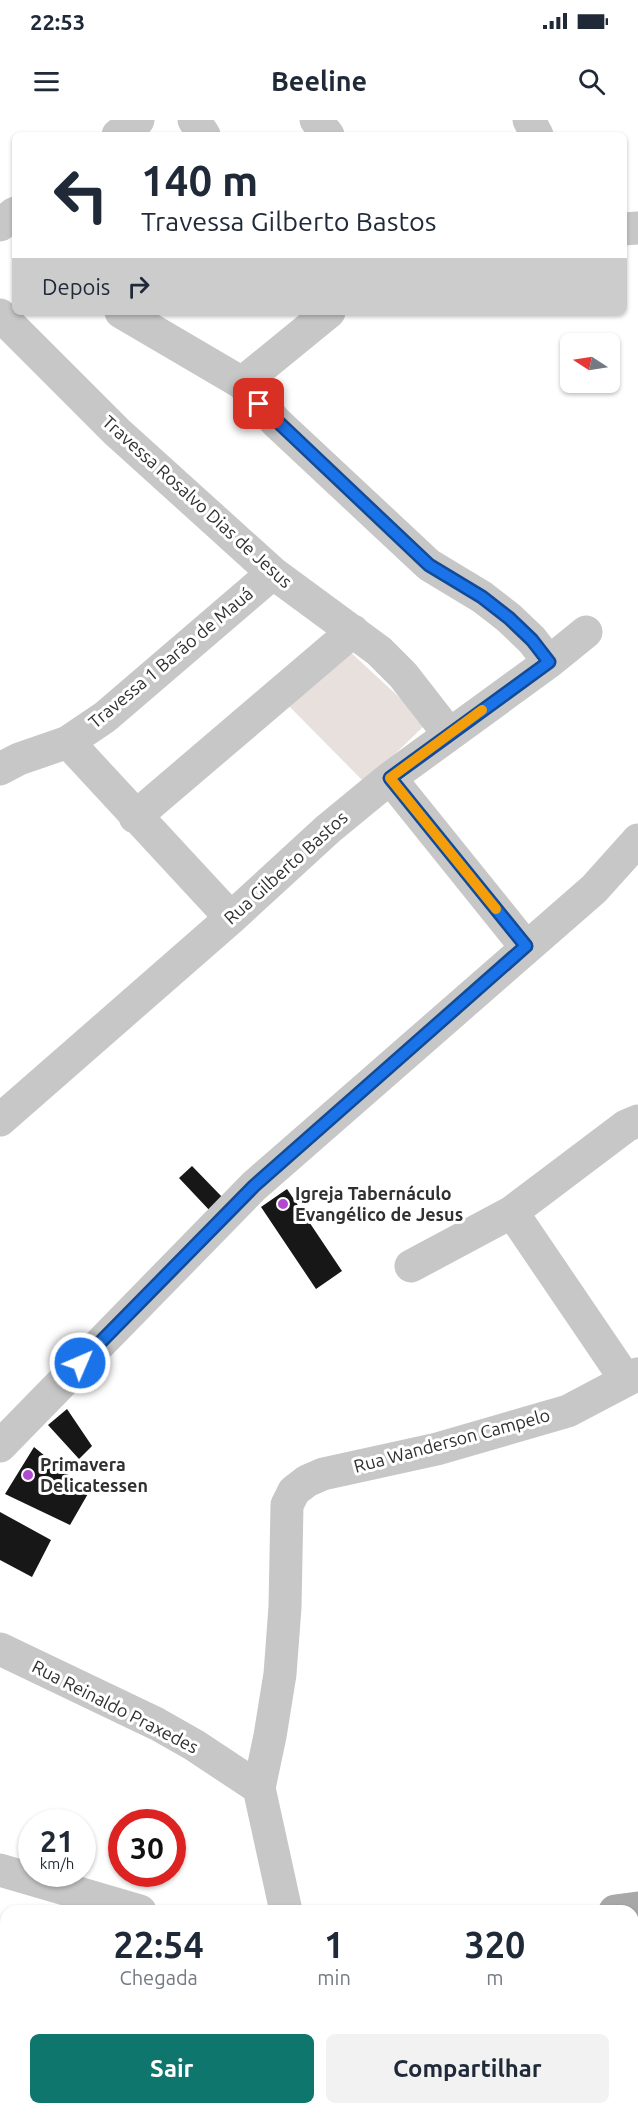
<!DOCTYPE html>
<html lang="pt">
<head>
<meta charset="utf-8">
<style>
	:root { --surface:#fff; --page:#f2f2f3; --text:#1f2937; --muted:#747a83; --accent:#0f766e }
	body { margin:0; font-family:Ubuntu,sans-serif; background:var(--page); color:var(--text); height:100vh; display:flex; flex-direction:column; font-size:22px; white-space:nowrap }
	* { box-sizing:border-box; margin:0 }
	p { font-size:20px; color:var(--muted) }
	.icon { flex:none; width:33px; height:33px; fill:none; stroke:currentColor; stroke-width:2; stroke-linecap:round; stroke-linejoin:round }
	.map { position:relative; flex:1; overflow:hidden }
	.drawer { position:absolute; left:0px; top:1785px; width:639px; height:210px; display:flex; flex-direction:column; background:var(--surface); border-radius:18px 18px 0 0; box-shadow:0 2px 4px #0004 }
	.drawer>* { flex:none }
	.guide { position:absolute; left:12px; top:12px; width:615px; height:183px; border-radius:9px; box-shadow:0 2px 4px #0004; background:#fff; color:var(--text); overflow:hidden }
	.needle { width:39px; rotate:282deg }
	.buttons { position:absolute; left:560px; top:213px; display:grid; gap:12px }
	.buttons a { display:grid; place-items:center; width:60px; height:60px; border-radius:9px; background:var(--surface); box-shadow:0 2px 4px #0004; font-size:30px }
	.speed { position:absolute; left:18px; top:1689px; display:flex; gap:12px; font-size:30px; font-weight:700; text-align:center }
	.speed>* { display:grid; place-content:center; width:78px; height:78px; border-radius:50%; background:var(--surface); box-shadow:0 2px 4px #0004; line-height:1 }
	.speed small { font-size:15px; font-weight:400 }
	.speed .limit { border:9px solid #d22; background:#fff; color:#111 }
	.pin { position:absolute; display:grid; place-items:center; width:51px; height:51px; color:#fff; margin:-26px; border-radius:12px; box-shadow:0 3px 9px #0006 }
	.me { position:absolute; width:66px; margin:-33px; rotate:45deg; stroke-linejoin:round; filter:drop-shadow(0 0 4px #0008) }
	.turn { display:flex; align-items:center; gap:21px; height:126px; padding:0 30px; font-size:27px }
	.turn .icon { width:78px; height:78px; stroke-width:2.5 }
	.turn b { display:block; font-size:42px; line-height:51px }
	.then { display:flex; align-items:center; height:57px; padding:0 30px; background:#0003; gap:12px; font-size:22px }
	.eta { display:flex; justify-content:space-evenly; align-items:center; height:102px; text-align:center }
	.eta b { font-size:36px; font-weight:700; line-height:42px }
	.cta { display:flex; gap:12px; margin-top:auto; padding:12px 30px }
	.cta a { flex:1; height:69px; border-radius:9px; background:var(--accent); color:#fff; font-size:24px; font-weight:700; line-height:69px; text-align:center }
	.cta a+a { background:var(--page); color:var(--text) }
	.status { display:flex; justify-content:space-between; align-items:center; height:42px; padding:0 30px; background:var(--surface); direction:ltr }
	.status svg { height:16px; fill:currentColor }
	header { display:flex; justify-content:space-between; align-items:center; height:78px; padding:0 30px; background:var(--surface); font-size:27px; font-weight:700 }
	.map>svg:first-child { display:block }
</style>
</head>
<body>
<div class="status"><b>22:53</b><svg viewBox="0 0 49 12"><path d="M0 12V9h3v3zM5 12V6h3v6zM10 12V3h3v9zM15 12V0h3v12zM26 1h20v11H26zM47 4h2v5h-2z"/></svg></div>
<header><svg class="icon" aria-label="menu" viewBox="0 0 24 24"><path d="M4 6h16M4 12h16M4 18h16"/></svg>Beeline<svg class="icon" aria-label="search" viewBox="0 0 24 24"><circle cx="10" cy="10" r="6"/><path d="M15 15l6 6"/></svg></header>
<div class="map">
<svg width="638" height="1995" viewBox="0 0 638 1995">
	<rect width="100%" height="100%" fill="#fff"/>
	<!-- green -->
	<path fill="#e8e0dd" d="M346,528L427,603L365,663L284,581Z"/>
	<!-- building -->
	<path fill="#171717" d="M192,1046L224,1079L211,1092L179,1058Z
		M287,1069L342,1151L316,1169L261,1087Z
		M67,1289L92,1326L79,1339L48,1305Z
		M34,1327L89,1372L70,1405L5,1374Z
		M0,1392L51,1420L32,1457L0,1440Z"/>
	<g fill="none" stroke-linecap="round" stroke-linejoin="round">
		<!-- path -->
		<path stroke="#c0c0c0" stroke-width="4" stroke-dasharray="3 3" stroke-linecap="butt" d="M498,1995V1989"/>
		<!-- minor -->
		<path stroke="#c7c7c7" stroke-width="33" d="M194,0L204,15
			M316,0L328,15
			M529,0L537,15
			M118,15L138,0
			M0,105L15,93
			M624,109L638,108
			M121,192L242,263L276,302L429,445L482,477L509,498L532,520L549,542
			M0,195L117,312L273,453L379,531L403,555L449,614
			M242,263L329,192
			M68,622L231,798
			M0,649L19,639L68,622L105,597L273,453
			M390,658L526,827
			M135,697L353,511
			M0,1000L231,798L328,709L390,658L549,542L586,512
			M512,1092L626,1260
			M411,1146L512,1092L626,1006L638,1001
			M0,1326L254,1066L594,769L638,720
			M0,1529L157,1604L194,1625L259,1668
			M0,1750L140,1791
			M286,1791L259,1668L270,1616L280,1554L285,1487L287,1385L294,1371L307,1361L323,1354L437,1329L568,1291L638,1254
			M136,1989L137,1995
			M614,1995L638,1994"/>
		<!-- major -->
		<path stroke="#a8a8a8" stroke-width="33" d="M615,1791L638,1788
			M0,1856L6,1855"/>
	</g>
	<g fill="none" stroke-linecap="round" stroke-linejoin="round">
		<defs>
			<path id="route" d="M80,1243L254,1066L526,826L390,658L549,542L532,520L509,498L482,477L429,445L259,284"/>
		</defs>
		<!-- route casing -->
		<use href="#route" stroke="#114b97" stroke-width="15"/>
		<!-- route -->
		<use href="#route" stroke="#1a73e8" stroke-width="10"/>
		<!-- slow -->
		<path stroke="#f59e0b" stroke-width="10" d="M482,590L390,658L496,789"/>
	</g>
	<!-- markers -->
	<g fill="#b14acf" stroke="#fff" stroke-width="2">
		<circle cx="283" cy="1084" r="6"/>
		<circle cx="28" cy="1355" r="6"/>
	</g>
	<g text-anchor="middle" stroke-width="6" stroke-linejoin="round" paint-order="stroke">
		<!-- street labels -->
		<g font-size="18" fill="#303030" stroke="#fff">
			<text transform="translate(197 382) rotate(42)" y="6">Travessa Rosalvo Dias de Jesus</text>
			<text transform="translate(171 538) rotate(-40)" y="6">Travessa 1 Barão de Mauá</text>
			<text transform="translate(286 748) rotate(-42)" y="6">Rua Gilberto Bastos</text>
			<text transform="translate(452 1321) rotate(-15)" y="6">Rua Wanderson Campelo</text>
			<text transform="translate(115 1587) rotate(27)" y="6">Rua Reinaldo Praxedes</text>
		</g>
		<!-- poi labels -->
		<g font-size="18" font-weight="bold" fill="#303030" stroke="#fff" text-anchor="start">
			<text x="295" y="1080">Igreja Tabernáculo<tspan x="295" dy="21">Evangélico de Jesus</tspan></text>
			<text x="40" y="1351">Primavera<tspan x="40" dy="21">Delicatessen</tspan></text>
		</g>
	</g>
</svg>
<div class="buttons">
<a><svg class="needle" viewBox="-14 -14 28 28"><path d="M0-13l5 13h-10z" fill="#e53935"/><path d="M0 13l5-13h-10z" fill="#747a83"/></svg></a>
</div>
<div class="speed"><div>21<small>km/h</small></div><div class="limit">30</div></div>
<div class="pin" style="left:259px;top:284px;background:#d93025"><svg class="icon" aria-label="arrive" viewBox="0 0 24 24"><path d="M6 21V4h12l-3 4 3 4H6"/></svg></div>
<svg class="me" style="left:80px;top:1243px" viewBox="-20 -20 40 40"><circle r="17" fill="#1a73e8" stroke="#fff" stroke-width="3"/><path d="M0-11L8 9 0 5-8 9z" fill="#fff"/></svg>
<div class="guide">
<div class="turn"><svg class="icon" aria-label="left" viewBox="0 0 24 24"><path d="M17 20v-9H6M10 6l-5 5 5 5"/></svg><div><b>140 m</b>Travessa Gilberto Bastos</div></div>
<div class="then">Depois<svg class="icon" aria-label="right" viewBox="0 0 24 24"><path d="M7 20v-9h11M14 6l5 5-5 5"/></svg></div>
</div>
<section class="drawer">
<div class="eta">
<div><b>22:54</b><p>Chegada</p></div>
<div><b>1</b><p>min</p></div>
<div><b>320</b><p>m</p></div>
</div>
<div class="cta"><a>Sair</a><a>Compartilhar</a></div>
</section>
</div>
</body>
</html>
